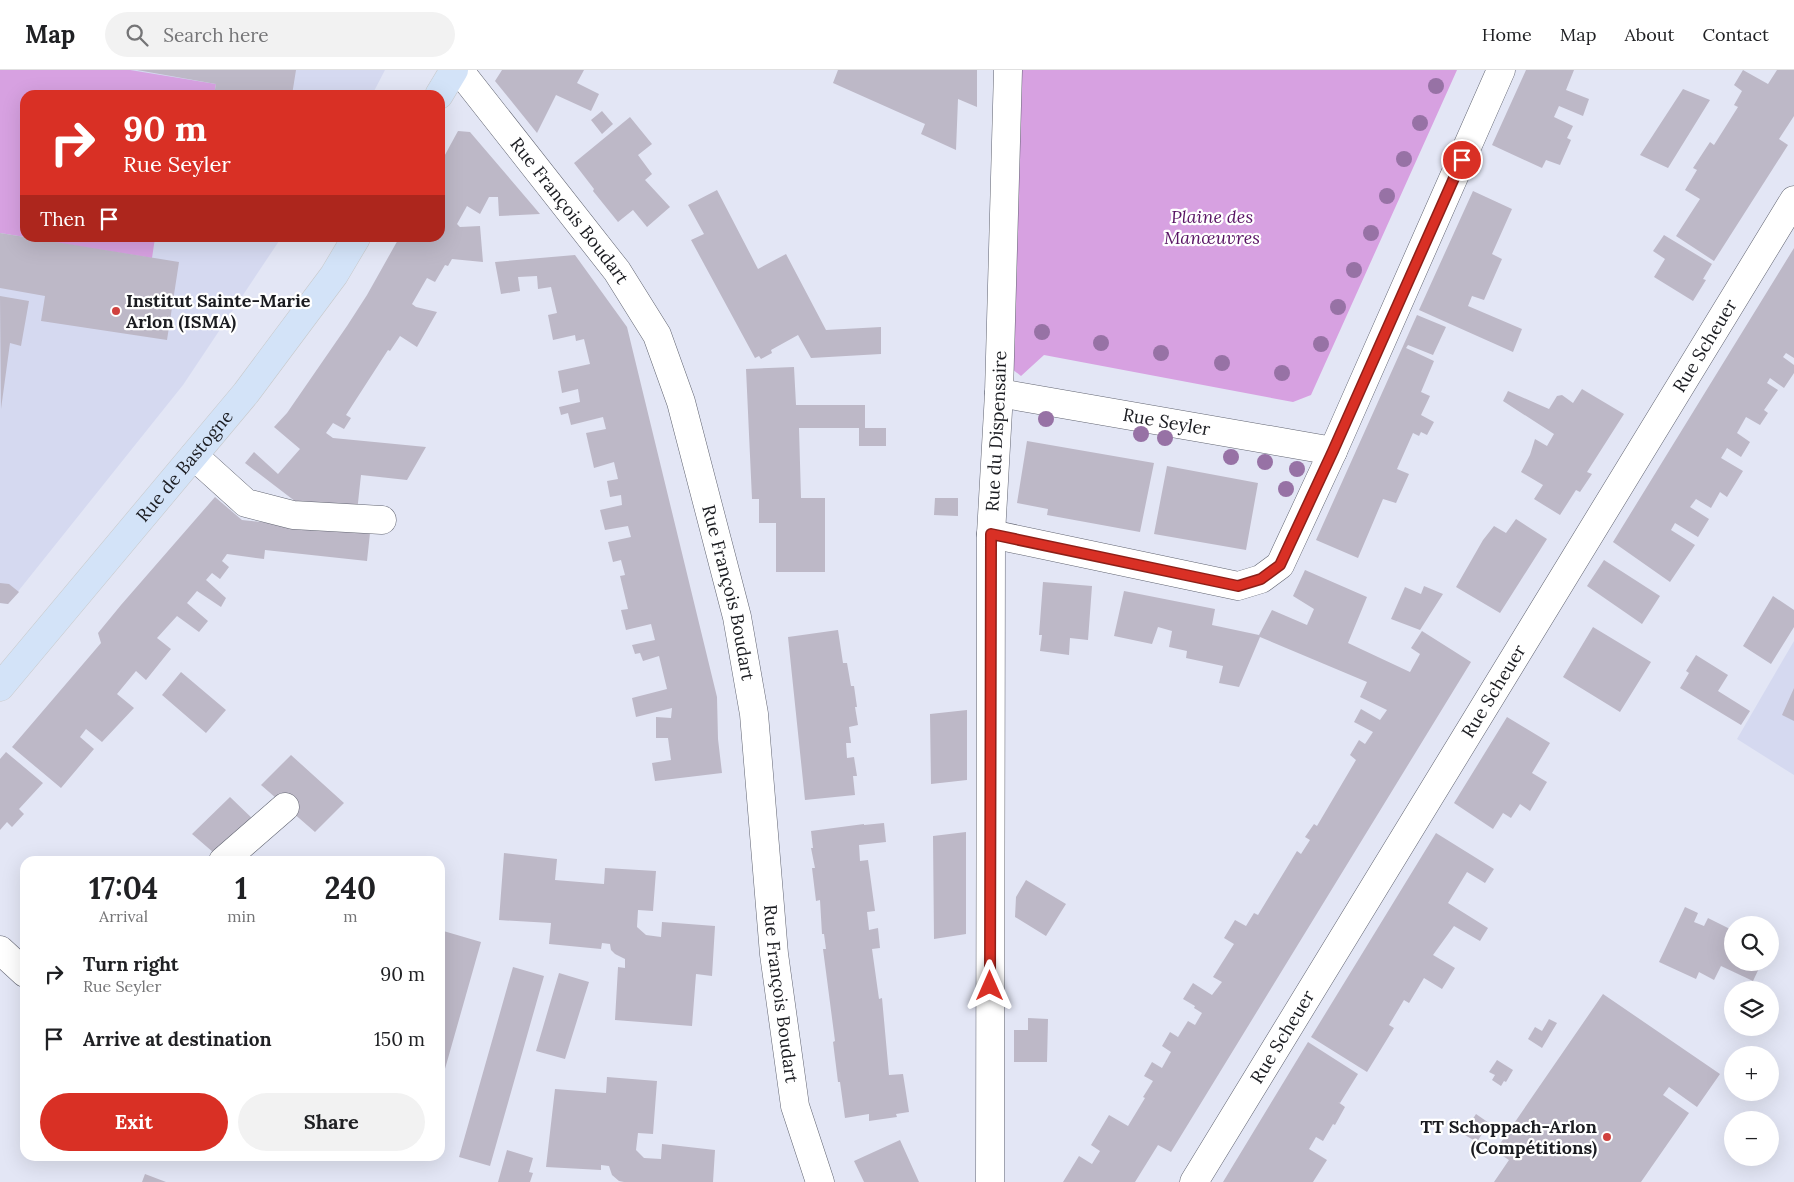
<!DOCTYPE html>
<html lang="en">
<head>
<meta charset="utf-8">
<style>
	:root { --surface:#fff; --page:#f2f2f2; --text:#202124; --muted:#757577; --line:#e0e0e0; --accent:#d93025 }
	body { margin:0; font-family:Lora,serif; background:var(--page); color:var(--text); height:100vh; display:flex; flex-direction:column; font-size:19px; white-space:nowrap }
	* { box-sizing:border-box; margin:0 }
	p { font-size:16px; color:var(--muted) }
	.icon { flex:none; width:28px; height:28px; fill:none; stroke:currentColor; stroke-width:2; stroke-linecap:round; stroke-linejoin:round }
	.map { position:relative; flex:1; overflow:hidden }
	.drawer { position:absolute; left:20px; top:786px; width:425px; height:305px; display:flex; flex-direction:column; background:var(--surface); border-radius:15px; box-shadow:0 5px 20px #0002 }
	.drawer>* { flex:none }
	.banner { position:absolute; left:20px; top:20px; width:425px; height:152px; border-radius:15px; box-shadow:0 5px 20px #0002; background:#d93025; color:#fff; overflow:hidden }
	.fabs { position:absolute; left:1724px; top:846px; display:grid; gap:10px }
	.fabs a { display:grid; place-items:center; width:55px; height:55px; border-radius:50%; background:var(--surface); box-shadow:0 5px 20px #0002; font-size:25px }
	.pin { position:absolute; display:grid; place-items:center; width:42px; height:42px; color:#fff; margin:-21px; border:2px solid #fff; border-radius:50%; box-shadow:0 1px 5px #0007 }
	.me { position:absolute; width:55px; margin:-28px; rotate:0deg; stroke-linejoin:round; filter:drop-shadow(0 0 4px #0008) }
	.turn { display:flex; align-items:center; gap:18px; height:105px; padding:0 20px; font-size:22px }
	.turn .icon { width:65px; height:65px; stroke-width:2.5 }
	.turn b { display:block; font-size:35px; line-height:42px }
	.then { display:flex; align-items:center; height:48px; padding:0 20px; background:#0003; gap:10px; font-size:19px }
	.eta { display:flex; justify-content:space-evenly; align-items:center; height:85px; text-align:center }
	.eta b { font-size:30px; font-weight:700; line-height:35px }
	.primary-button { display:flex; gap:10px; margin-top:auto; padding:10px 20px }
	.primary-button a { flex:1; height:58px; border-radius:30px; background:var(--accent); color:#fff; font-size:20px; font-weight:700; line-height:58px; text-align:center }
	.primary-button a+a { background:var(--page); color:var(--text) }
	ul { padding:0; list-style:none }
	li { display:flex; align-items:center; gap:15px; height:65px; padding:0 20px }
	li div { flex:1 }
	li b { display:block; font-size:19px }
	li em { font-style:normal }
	header { display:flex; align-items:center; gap:30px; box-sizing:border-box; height:70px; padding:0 25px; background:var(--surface); border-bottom:1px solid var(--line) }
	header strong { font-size:24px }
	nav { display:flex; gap:28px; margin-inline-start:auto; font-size:18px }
	.search { width:350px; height:45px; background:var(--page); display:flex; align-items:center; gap:12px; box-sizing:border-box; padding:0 18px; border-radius:28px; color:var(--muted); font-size:19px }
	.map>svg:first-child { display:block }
</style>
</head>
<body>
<header>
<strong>Map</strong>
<div class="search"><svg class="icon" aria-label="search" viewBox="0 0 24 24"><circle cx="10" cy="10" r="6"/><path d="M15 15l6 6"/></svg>Search here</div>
<nav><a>Home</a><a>Map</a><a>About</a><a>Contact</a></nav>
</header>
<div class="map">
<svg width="1794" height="1112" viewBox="0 0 1794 1112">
	<rect width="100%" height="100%" fill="#e3e6f5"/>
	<!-- built -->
	<path fill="#d5d9f0" d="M0,0H385L372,25H25V168H281L183,315L8,534L0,533Z
		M1794,571V705L1737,669Z"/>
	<!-- green -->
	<path fill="#d7a1e1" d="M0,0H130L216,14L214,25H25V167L0,163Z
		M1021,0H1457L1311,325L1293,332L1044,285L1021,306L1012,299Z
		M26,168H155L152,188Z"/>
	<!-- building -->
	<path fill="#bdb8c7" d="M137,0H296L292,25H214L216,14Z
		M502,0H584L577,13L599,24L591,41L556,25L537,63L495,11Z
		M838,0H977V37L958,29L956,80L921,64L925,54L833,13Z
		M1526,0H1574L1566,20L1589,29L1583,46L1559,36L1554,47L1573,56L1567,68L1571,70L1560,95L1546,90L1542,98L1492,75Z
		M1743,0L1768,14L1777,0H1794V46L1779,69L1788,75L1714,191L1676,166L1700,129L1685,120L1697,100L1693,98L1710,72L1714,75L1738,37L1734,35L1742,21L1734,15Z
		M1683,19L1710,30L1668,98L1640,85Z
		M602,41L613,54L602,64L591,50Z
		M630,47L652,74L638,85L652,104L645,110L670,137L647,157L633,140L618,152L593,121L594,119L574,93Z
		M458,61L470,62L540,144L499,146L498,127H489L480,144L467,136L457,154L460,157L480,156L483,192L452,189L448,196L445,195L435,212L427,208L412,234L416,237L437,242L417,277L400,266L390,281L388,280L346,345L351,348L344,359L333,353L326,363L333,368L426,377L407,410L361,405L357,442L300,435L245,393L254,382L278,404L300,379L274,357L287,343L347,256L367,225L399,168H440V94Z
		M717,120L758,199L786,184L826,260L881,257V284L811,288L798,265L771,280L772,283L761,289L759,286L755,288L691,170L704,164L688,135Z
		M1473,121L1512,139L1492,184L1502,189L1484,230L1472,226L1468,236L1522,259L1513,282L1419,240Z
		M0,163L179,192L167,270L41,251L45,226L0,218Z
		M1664,165L1712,194L1703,209L1706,210L1693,231L1654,207L1665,189L1653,181Z
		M1794,178V288L1786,283L1783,287L1794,295V303L1784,318L1770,308L1767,313L1778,320L1764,340L1768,343L1760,355L1746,347L1737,363L1750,372L1741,387L1727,378L1721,388L1743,401L1727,427L1720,422L1711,438L1696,429L1690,437L1709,449L1698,467L1675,453L1671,460L1695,475L1670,512L1613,472Z
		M575,185L627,257L717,627L718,669L722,703L655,711L652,693L671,690L668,668H656V647L671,648L672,638L636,647L632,628L667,619L659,586L643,591L640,583L635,584L632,575L655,570L651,554L626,560L621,540L628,539L620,506L625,505L621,490L613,492L608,472L631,467L628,456L605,460L600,440L622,435L621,425L610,427L607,411L618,409L614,392L594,398L586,363L606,359L603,347L571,355L568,343L561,345L559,337L580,332L578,319L562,323L558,301L590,294L584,269L576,271L575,265L553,270L548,245L557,243L551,217L538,219L537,206L518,207L520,221L501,224L495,192Z
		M0,226L29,231L21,276L10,273L1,339Z
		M1417,245L1446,257L1433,285L1408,275L1406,278L1434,291L1421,322L1430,326L1421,345L1434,352L1427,365L1421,362L1419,366L1413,363L1397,399L1409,404L1396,433L1383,429L1358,488L1316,470Z
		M794,297L796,335H865V358H886V376H859V358H799L801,428H825V502H776V453H759V429H752L746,299Z
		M1582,319L1624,344L1587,402L1592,404L1580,422L1576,420L1560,445L1534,429L1543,415L1521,402L1530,385L1535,369L1547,376L1554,364L1503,331L1508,321L1549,339L1557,326L1562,325L1573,333Z
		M1027,371L1154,393L1140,462L1047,445L1048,439L1017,433Z
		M1167,396L1258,413L1246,480L1154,464Z
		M215,427L242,450L370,463L367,491L265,480L264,489L227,484L222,491L229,497L220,509L212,503L206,510L226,528L221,537L197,521L187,533L208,551L199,562L177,546L157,568L171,579L146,610L136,601L117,624L134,638L102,672L86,659L80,667L94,679L61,718L12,677L101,573L98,563L121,535Z
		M935,428H958V446L934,445Z
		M1516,449L1547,469L1500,543L1456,517L1483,470L1494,456L1506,463Z
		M1604,490L1660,526L1642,554L1587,516Z
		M1305,500L1367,527L1348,573L1410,602L1420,584L1411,578L1422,561L1471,592L1171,1082L1158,1075L1135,1112H1063L1079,1086L1092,1094L1100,1081L1091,1075L1109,1045L1128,1056L1145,1028L1143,1027L1153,1011L1144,1006L1152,992L1162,998L1171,982L1162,976L1170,962L1178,967L1188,951L1195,955L1202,943L1194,938L1195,936L1183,929L1193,913L1212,925L1222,912L1213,907L1234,874L1224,868L1235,850L1246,856L1254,843L1258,845L1297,781L1301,784L1310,770L1305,767L1314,754L1317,756L1356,690L1350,685L1359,670L1365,674L1373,662L1354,652L1361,639L1380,650L1387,640L1360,627L1367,612L1260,567L1239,617L1219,613L1223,596L1186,588L1187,581L1169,577L1172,561L1158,557L1152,574L1114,566L1124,521L1215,539L1212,555L1259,565L1272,540L1307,555L1314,539L1293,526Z
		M1043,512L1092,516L1088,570L1070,568L1069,585L1040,581L1042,565H1039Z
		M0,513L9,514L19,522L8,534L0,533Z
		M1424,516L1443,524L1420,560L1391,549L1405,517L1421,524Z
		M1773,526L1794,540V557L1771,594L1743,576Z
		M1593,557L1651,592L1620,642L1563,607Z
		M838,560L843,593H847L851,616H854L857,637H855L858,655L849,657L851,673H846L847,688L854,687L857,706H853L855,725L805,730L788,567Z
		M1696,585L1728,605L1718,621L1750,641L1741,655L1680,618L1689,603L1686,601Z
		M181,602L226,640L206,663L162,625Z
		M1794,618V651L1782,645Z
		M967,640V710L931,714L930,644Z
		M1507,647L1550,673L1532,703L1547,712L1530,741L1520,734L1511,748L1503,743L1493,759L1454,733Z
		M6,682L43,713L19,739L24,744L12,757L7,752L0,760V689Z
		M291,685L344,733L315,762L261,715Z
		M230,727L257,753L221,789L192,764Z
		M884,753L886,772L859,775L860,791L868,790L875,841L867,842L869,860L878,858L880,878L872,879L879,929L882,928L889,1005L903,1004L909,1042L896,1044L897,1047L869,1051V1044L845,1048L840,1012H838L833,972L835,971L823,879H826L824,864H822L820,830L816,831L812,798H815L811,778H813L811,761L864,754V755Z
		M966,762V864L934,869L933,766Z
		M1436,763L1494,799L1485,813L1467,802L1448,833L1488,858L1480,871L1454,856L1433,885L1455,898L1442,919L1424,908L1409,933L1404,930L1389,955L1394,958L1367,1002L1311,967Z
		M504,783L557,789L555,810L604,814L605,798L656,801L653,841L638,840L637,857L646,865L661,867L662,852L715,856L712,906L696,904L692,956L615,950L618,897L625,898V889L615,884L611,880L610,874L602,873L601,879L549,874L551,853L499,850Z
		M1026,810L1066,834L1046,866L1015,847L1016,827Z
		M1685,837L1698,843L1694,852L1704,856L1708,848L1732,860V892H1762L1753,911L1721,896L1714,910L1699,902L1696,909L1659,892Z
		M440,860L481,872L441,1013H440Z
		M513,897L544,906L490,1096L459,1087Z
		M559,903L589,912L565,989L536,981Z
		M1603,924L1720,1004L1697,1037L1669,1017L1663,1025L1689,1043L1641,1112H1494L1509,1090L1495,1081Z
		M1028,948L1048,949L1047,992H1014V960H1028Z
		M1549,949L1557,953L1542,978L1528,969L1535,957L1542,961Z
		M1308,972L1358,1004L1340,1033L1338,1032L1345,1037L1335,1055L1333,1054L1323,1071L1316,1067L1309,1079L1327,1090L1313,1112H1223Z
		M1497,990L1513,1000L1506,1012L1504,1011L1501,1016L1492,1010L1495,1005L1489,1002Z
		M607,1007L657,1011L653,1064L638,1063L636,1080L644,1088L661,1089L662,1074L715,1080L713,1112H624L619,1111L612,1105L609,1096L601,1095V1100L546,1097L555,1019L606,1023Z
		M1476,1044L1489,1053L1477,1072L1463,1064Z
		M900,1070L919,1112H864L854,1091Z
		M507,1080L533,1088L529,1102L533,1103L530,1112H498Z
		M145,1104L166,1112H142Z"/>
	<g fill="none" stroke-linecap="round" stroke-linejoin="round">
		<defs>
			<g id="minor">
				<path id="s1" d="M459,0L617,201L657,265L681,332L737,547L754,644L774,884L795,1036L820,1112"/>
				<path id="s2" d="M999,323L1333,381"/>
				<path d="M194,386L246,433L293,445L382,450"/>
				<path d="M991,464L1238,516L1261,509L1280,495L1333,381L1501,0"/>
				<path d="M223,791L285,737"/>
				<path d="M0,880L25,903"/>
				<path id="s3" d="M990,1112L991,464L999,323L1008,0"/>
				<path id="s4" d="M1194,1112L1794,130"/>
			</g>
			<g id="major">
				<path d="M439,25L454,0"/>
				<path id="s5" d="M0,617L246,323L334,205L356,168"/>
			</g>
		</defs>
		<!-- minor casing -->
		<use href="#minor" stroke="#616471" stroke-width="29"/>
		<!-- major casing -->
		<use href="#major" stroke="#c8c9ca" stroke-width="29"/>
		<!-- minor -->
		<use href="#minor" stroke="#fff" stroke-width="28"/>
		<!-- major -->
		<use href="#major" stroke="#d3e3f8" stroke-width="28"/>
	</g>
	<!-- trees -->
	<g fill="#9772a5">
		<circle cx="1436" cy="16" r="8"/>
		<circle cx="1420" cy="53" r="8"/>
		<circle cx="1404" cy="89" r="8"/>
		<circle cx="1387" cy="126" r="8"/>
		<circle cx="1371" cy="163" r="8"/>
		<circle cx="1354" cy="200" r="8"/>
		<circle cx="1338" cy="237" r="8"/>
		<circle cx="1042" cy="262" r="8"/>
		<circle cx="1101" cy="273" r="8"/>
		<circle cx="1321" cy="274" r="8"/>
		<circle cx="1161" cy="283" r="8"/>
		<circle cx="1222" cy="293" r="8"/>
		<circle cx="1282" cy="303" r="8"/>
		<circle cx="1046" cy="349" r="8"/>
		<circle cx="1141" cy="364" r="8"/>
		<circle cx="1165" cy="368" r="8"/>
		<circle cx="1231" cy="387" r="8"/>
		<circle cx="1265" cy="392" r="8"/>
		<circle cx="1297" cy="399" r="8"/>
		<circle cx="1286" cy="419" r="8"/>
	</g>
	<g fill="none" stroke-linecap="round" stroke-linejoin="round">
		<defs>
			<path id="route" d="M990,916L991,464L1238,516L1261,509L1280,495L1333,381L1462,90"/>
		</defs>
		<!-- route casing -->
		<use href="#route" stroke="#8d1f18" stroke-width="12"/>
		<!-- route -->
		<use href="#route" stroke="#d93025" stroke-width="9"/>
	</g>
	<!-- markers -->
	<g fill="#d0413e" stroke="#fff" stroke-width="2">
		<circle cx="116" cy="241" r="5"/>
		<circle cx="1607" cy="1067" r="5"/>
	</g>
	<g text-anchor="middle" stroke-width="4.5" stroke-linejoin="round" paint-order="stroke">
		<!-- street labels -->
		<g font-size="18" fill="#1b1c21" stroke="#fff">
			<text dy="6" stroke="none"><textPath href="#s1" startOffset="179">Rue François Boudart</textPath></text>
			<text dy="6" stroke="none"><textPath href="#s4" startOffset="980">Rue Scheuer</textPath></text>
			<text dy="6" stroke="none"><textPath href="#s2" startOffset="170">Rue Seyler</textPath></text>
			<text dy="6" stroke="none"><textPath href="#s3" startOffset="751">Rue du Dispensaire</textPath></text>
			<text dy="6" stroke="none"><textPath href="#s5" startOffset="288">Rue de Bastogne</textPath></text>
			<text dy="6" stroke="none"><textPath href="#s1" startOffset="599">Rue François Boudart</textPath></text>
			<text dy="6" stroke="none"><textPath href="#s4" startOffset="575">Rue Scheuer</textPath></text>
			<text dy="6" stroke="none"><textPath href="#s1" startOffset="1004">Rue François Boudart</textPath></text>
			<text dy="6" stroke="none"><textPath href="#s4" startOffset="170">Rue Scheuer</textPath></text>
		</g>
		<!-- park labels -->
		<g font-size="18" font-style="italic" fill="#581364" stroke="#fff">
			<text x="1212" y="153">Plaine des<tspan x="1212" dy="21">Manœuvres</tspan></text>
		</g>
		<!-- poi labels -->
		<g font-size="18" font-weight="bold" fill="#1b1c21" stroke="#fff" text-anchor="start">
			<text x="126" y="237">Institut Sainte-Marie<tspan x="126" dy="21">Arlon (ISMA)</tspan></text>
			<text x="1597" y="1063" text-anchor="end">TT Schoppach-Arlon<tspan x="1597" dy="21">(Compétitions)</tspan></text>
		</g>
	</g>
</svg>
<div class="fabs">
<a><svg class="icon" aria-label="search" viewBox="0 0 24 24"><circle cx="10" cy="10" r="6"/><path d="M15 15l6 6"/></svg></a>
<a><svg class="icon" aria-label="layers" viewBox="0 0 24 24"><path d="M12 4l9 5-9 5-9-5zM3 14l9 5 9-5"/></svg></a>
<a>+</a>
<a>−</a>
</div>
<div class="pin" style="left:1462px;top:90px;background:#d93025"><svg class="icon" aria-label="arrive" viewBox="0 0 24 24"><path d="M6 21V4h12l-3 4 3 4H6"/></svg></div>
<svg class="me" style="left:990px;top:916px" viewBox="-20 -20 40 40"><path d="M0-17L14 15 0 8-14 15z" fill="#d93025" stroke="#fff" stroke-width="4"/></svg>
<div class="banner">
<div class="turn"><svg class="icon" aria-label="right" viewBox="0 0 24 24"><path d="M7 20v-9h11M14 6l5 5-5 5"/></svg><div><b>90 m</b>Rue Seyler</div></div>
<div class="then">Then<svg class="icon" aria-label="arrive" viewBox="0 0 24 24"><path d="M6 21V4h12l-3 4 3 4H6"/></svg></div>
</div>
<section class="drawer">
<div class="eta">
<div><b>17:04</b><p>Arrival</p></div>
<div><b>1</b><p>min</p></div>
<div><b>240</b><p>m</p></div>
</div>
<ul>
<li><svg class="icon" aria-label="right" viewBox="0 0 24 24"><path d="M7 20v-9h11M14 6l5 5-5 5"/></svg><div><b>Turn right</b><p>Rue Seyler</p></div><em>90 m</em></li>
<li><svg class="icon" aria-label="arrive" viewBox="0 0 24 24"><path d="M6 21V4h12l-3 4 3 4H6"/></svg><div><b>Arrive at destination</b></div><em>150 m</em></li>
</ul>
<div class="primary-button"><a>Exit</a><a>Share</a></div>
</section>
</div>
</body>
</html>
